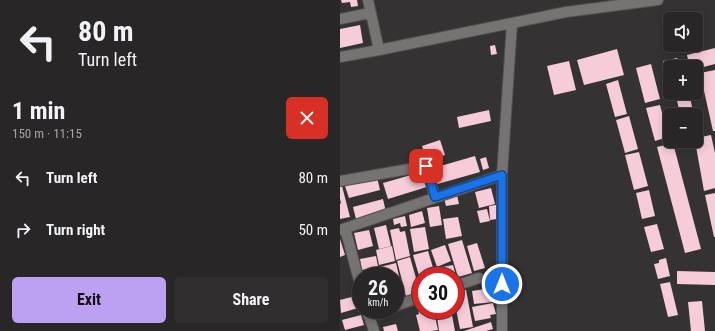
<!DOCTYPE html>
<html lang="en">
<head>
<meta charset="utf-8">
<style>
	:root { --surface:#282626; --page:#302e2e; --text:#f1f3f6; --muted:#a5a5a7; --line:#444343; --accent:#bca0f2 }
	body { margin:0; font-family:"Roboto Condensed",sans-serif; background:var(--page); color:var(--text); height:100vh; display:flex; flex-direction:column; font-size:15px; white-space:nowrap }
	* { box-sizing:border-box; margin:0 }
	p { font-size:13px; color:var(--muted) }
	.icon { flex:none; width:22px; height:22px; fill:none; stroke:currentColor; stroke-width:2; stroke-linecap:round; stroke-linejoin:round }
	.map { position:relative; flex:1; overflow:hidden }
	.details { display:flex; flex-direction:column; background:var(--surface); width:340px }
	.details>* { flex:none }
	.hud { background:#282626; color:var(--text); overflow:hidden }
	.controls { position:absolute; left:323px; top:12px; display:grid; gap:8px }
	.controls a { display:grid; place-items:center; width:40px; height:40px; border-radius:6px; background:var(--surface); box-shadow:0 2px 10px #0003,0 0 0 1px var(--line); font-size:20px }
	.speed { position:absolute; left:12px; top:267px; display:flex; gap:8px; font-size:20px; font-weight:700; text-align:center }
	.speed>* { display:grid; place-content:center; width:52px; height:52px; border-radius:50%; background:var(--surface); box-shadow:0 2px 10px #0003,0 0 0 1px var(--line); line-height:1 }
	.speed small { font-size:10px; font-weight:400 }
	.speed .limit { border:6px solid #d22; background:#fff; color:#111 }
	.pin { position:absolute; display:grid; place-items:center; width:34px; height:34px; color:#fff; margin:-17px; border-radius:8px; box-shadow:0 2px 6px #0006 }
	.me { position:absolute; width:44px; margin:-22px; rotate:0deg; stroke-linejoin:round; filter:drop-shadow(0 0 3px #0008) }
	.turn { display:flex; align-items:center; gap:14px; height:84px; padding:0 12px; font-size:18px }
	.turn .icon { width:52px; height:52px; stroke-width:2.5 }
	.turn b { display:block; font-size:28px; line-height:34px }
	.round { display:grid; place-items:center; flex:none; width:42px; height:42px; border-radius:6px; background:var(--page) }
	.headline { display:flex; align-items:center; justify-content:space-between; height:68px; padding:0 12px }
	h1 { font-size:24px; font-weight:700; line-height:30px }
	.button { display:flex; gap:8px; margin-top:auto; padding:8px 12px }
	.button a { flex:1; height:46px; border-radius:6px; background:var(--accent); color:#111; font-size:16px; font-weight:700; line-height:46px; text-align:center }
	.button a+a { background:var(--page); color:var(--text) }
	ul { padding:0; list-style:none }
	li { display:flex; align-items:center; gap:12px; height:52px; padding:0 12px }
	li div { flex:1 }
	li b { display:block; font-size:15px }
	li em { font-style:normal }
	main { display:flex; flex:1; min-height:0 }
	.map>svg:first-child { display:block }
</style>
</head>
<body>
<main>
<section class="details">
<div class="hud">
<div class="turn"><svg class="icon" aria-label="left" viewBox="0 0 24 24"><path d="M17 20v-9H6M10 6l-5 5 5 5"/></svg><div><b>80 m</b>Turn left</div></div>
</div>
<div class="headline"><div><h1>1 min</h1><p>150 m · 11:15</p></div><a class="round" style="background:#d93025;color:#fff"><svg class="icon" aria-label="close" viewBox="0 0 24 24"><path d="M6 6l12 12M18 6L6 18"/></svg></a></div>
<ul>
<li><svg class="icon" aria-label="left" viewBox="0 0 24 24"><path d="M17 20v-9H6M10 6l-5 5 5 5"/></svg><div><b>Turn left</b></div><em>80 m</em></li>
<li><svg class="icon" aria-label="right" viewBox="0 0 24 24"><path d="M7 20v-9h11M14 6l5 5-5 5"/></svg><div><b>Turn right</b></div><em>50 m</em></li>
</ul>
<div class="button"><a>Exit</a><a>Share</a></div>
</section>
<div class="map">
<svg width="375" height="331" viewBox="0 0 375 331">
	<rect width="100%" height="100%" fill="#353233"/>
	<!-- building -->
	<path fill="#f6ccd9" d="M1,0H17L18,6L11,7L10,2L2,3Z
		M20,25L23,43L0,48V29Z
		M155,45L157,54L151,55L150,46Z
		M375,48V64L356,69V67H350L347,55Z
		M277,49L284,75L244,85L237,60Z
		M337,58L340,67H330L329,86L323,61Z
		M229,61L236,90L214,95L207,66Z
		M311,64L320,99L305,103L296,68Z
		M375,70V131H373L360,73Z
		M278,80L287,114L275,117L266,84Z
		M350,98L354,115H340L337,100Z
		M320,105L328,137L315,141L306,108Z
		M149,110L151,121L119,128L117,117Z
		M289,116L298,149L285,153L276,120Z
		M371,135L375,153V188L364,191L355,141H356V138Z
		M100,140L105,155L87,161L82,146Z
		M333,143L361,249L345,253L317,147Z
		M299,152L308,186L294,190L285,155Z
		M135,156L140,172L94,185L90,169Z
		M146,157L149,168L143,170L140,159Z
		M85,171L90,186L48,199L43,183Z
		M37,177L40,190L9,198L5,186Z
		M0,186H2L10,217L0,219V204L1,203L0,199Z
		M151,188L155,204L139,208L135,192Z
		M309,190L315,216L302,219L296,193Z
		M375,193V237H374L365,195Z
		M117,195L119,204L106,206L104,198Z
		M43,199L46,212L16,219L13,207Z
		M156,205L157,219L150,220L149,206Z
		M99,206L102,225L90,227L87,208Z
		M147,209L150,221L140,223L137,211Z
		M82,211L85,223L71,227L69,215Z
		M65,216L67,226L61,227L60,223L54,225L53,219Z
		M118,217L122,236L106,239L103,219Z
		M317,224L324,249L311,252L304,227Z
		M46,225L51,246L39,249L34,228Z
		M85,227L89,249L74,252L70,229Z
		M59,228L60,232L65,231L70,256L56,260L50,230Z
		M29,230L33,246L18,250L14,233Z
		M0,239L5,255L0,257Z
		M122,240L132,273L118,277L108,244Z
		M137,243L145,268L134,271L127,246Z
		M105,245L111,261L97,267L91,250Z
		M52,246L55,261L39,265L36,250Z
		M88,251L95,274L89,276H81V278L80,279L73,255Z
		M36,256L38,266L22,270L20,259Z
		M70,257L80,292L66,296L57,261Z
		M326,258L330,276L318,279L314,264L319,263V260Z
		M56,263L59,276L55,278V276H42L40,267Z
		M113,265L116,276H99L97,268Z
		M38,269L40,276H25L24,272Z
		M337,271L375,272V285L337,284Z
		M330,282L338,315L328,317L320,284Z
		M151,288L153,302L134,304L132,291Z
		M126,290L133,327L120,329L115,304V292Z
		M15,296L18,308L1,313L0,300Z
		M362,301L365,331H351L348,302Z
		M153,303L156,314L150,315L151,318L135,321L132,307Z
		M81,309V310H89L90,311H92V312H94L98,330L91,331H80L76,315L79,314L78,310Z
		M96,310H111L115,331H99Z
		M21,315L24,325L5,330L2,320Z
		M151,322L153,329L146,331H124Z
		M56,324L58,331H44L43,327Z"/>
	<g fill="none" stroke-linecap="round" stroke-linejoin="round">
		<defs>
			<path id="street" d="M28,0L39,50
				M0,19L30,13
				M0,57L39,50L226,12L318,0
				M0,181L86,166L95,197
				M5,228L21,288
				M0,230L162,175
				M115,286L139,278
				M55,306L81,297
				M27,310L34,331
				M28,315L44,310
				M162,331V175L172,23"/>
		</defs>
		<!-- street casing -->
		<use href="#street" stroke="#514f50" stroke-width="12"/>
		<!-- street -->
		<use href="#street" stroke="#767373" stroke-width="10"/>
	</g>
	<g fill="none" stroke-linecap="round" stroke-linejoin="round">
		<defs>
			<path id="route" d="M86,166L95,197L162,175V284"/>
		</defs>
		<!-- route casing -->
		<use href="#route" stroke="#114b97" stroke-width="10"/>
		<!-- route -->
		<use href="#route" stroke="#1a73e8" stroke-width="7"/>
	</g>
</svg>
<div class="controls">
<a><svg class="icon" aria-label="sound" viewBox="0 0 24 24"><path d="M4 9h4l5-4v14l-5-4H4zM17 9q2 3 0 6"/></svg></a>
<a>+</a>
<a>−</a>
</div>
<div class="speed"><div>26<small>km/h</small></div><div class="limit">30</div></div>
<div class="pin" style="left:86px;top:166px;background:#d93025"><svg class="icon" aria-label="arrive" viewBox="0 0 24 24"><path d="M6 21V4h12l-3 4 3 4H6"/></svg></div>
<svg class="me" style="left:162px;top:284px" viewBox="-20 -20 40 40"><circle r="17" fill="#1a73e8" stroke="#fff" stroke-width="3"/><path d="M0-11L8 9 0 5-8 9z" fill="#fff"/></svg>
</div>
</main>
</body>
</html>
